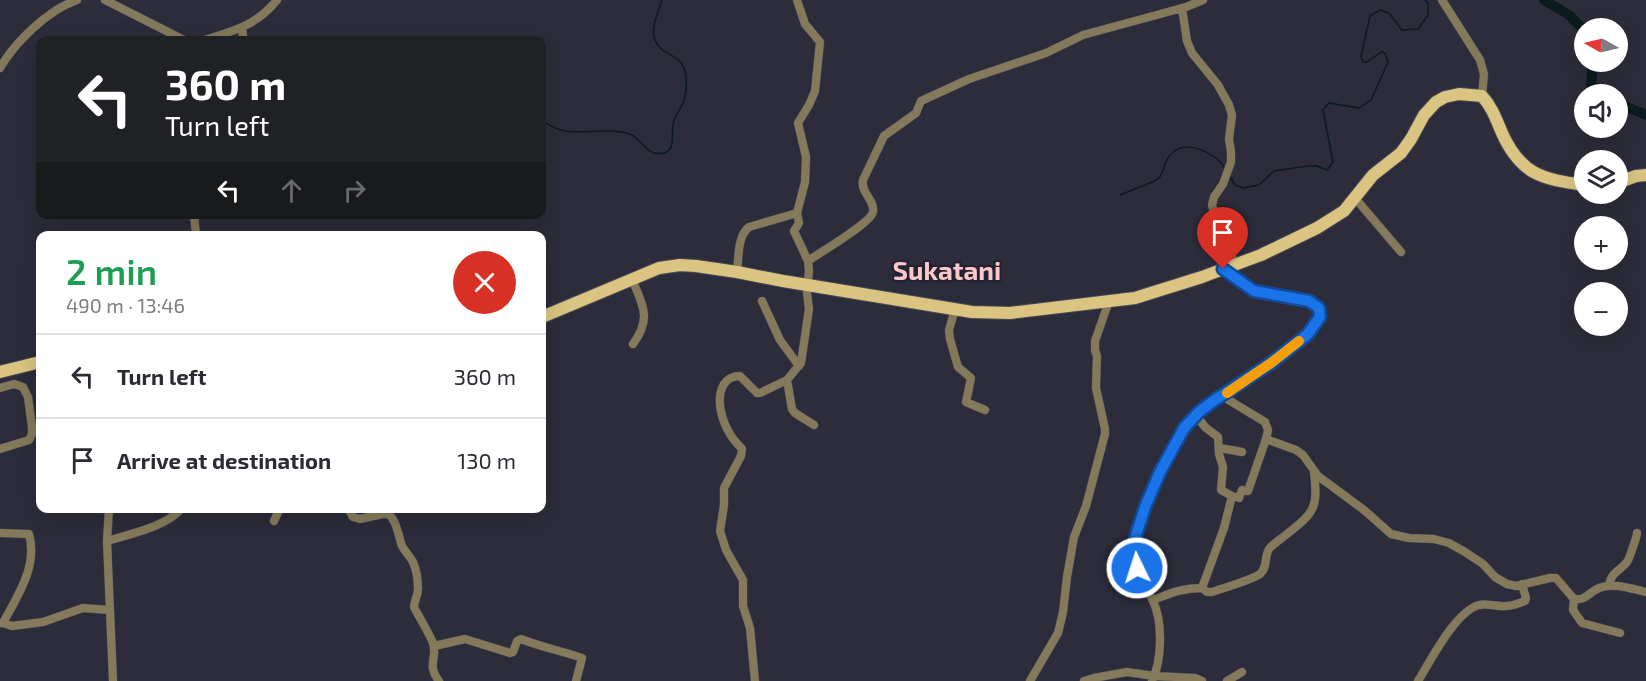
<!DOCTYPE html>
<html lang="en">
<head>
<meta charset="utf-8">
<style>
	:root { --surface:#fff; --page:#f7f7f7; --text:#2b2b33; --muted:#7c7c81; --line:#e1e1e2 }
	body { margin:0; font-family:"Exo 2",sans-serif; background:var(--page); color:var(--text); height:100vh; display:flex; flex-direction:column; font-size:22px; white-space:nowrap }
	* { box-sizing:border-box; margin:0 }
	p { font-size:20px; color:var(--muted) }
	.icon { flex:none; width:33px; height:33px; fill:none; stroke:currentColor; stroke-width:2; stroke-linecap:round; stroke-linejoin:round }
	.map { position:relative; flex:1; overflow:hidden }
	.sheet { position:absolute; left:36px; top:231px; width:510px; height:282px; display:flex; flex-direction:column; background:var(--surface); border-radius:12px; box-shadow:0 6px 24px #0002 }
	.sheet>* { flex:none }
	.hud { position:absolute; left:36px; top:36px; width:510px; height:183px; border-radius:12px; box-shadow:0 6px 24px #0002; background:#202124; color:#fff; overflow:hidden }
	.needle { width:39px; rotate:278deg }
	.buttons { position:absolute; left:1574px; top:18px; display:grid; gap:12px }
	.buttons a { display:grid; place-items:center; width:54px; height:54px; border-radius:50%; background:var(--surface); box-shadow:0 6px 24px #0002; font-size:30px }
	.pin { position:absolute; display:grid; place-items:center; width:51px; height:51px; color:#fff; margin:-62px -26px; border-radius:50% 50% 50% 0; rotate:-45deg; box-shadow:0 0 6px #0007 }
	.pin .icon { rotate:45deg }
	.me { position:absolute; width:66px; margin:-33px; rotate:356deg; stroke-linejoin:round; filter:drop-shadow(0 0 4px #0008) }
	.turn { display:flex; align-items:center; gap:21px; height:126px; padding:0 30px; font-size:27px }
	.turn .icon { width:78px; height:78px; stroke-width:2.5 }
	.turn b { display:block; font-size:42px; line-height:51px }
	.lanes { display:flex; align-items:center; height:57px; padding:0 30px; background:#0003; justify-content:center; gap:30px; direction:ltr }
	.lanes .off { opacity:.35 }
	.round { display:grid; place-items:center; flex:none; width:63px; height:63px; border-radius:32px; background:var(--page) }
	.headline { display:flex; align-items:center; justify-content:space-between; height:102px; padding:0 30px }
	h1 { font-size:36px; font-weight:600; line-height:45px; color:#1e9e55 }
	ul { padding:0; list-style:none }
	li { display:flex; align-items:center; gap:18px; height:84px; padding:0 30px; border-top:2px solid var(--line) }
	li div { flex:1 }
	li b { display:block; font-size:22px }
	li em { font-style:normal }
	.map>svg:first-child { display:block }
</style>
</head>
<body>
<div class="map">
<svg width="1646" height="681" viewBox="0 0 1646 681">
	<rect width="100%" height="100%" fill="#2c2c3a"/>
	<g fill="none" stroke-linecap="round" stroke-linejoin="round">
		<!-- stream -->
		<path stroke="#0c1b1d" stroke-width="1.5" d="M542,119C559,137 584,131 607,131C614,131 623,131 630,134C642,139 646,157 664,153C676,150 671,134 673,125C674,116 681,109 684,100C687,90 688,74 682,64C676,54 660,54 655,40C650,28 659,11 662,0
			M1229,175L1235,185L1243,188L1259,185L1274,171L1308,166H1317L1327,170L1333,162L1323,110L1329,103L1359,108L1371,100L1388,62L1385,53L1381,52L1367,62H1363L1361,56L1370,16L1380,10L1389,13L1402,30L1418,29L1428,15V3L1425,0
			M1120,195C1128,191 1154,183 1159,178C1165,171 1163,161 1172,153C1187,139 1215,153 1225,168"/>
		<!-- river -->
		<path stroke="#0c1b1d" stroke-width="10" d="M1544,0L1569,15L1584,30
			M1593,62L1591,85L1605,94
			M1617,103L1646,115"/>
		<defs>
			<path id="street" d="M105,0L184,40
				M1442,0L1480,60L1484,74L1482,96
				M1182,8L1187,41L1192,53L1218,85L1229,105L1232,115L1229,139L1231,152V162L1223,184L1214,197L1212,205L1215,216L1229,245L1234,264
				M205,40C234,31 257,25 277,0
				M241,40L243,36L242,28
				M0,68C15,42 48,10 77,0
				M1355,198L1401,252
				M194,214L196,236
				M808,261C819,253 871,223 873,212C875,200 860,192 863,180L884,136L916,113L921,101L969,79L1046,53L1083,35L1186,7L1203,0
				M737,272C739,258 737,236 749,227L797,213
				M632,279C643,306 652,318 633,344
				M762,301L780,340L799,366
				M955,309L949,330L950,339L958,367L971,378L966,402L985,410
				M787,380L792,409L795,413L814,425
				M0,388L14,384L23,387L28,397L32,427V434L29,440L0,449
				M1222,396L1265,422L1268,430L1266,439L1296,450L1303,455L1318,476L1364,510L1391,534L1409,538L1434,539L1449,543L1465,552L1483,564L1495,577L1507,584L1516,586L1550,578H1556L1574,599C1586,601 1589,592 1599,588C1613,582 1632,589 1646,592
				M1196,415L1205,427L1218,437L1219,454L1223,467L1221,490L1232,496
				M1220,448L1242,452
				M348,508L353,517L360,519L387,513C397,520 398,535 402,546C405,552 410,556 413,562C416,569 418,581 418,589C418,596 414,601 414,607C420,619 428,631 433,643C438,658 426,665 439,681
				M274,521L280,508
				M0,533L29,534C38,566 18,595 3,623
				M107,541L109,508
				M1609,586C1610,573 1620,571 1627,562C1629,560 1637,536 1637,533
				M1202,588L1207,592H1212C1223,588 1252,580 1260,574C1268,567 1264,557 1269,549C1274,543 1281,539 1287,534C1315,512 1318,508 1314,472
				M1574,599L1573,610L1582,623L1620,633
				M1153,600C1171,593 1182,588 1202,588L1224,528L1232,496L1239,498L1242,490L1248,491L1266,439
				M0,623H3L12,626L43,622L83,608L109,610
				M434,646L465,639L510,653L513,652L517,641L521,639C541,647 562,651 582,658L576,681
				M113,681L107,541C130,534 166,527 182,508
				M755,681L750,628L743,606V580L726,550L720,531L724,505V488L741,456L742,449C738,444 733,440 730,434C722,421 715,399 724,384C728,378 733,376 740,376L757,393H760L787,380L801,363L809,309L807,293L809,270L808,261L794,231L799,223L797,213L805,182L806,157L798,123L809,105L815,91L820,42L805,24L797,0
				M1030,681L1058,633L1063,612L1067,577L1074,537L1086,506L1105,434V429L1096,388L1097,356L1095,350V341L1109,301
				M1084,681L1094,678L1127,672L1154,676L1195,678L1202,681
				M1152,681C1162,661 1163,622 1153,601C1145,583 1129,562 1135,541C1145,499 1166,442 1199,412C1208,404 1219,398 1229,391C1261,371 1299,349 1320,317L1319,308L1309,301L1254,291L1223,269
				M1227,681L1242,672
				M1418,681C1431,660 1455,612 1479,605C1488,603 1497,607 1506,606C1513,606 1519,603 1525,601L1526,598L1522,584"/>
			<path id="primary" d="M1617,183L1636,176L1646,175
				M542,317L659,268L680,265L696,266L737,272L783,281L972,312L1010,313L1135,298L1202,277L1261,255L1317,228L1344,211L1373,175L1401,153L1411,139L1424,115L1436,102L1445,97L1459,94L1482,96C1492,107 1496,119 1502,133C1521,175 1542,179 1584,185
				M0,372L40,362"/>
		</defs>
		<!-- street casing -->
		<use href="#street" stroke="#4a4a57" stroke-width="9"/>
		<!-- primary casing -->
		<use href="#primary" stroke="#4a4a57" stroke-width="14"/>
		<!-- street -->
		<use href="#street" stroke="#84795a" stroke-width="8"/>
		<!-- primary -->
		<use href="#primary" stroke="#dbc482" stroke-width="12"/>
	</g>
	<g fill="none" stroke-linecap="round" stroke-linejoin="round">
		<defs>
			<path id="route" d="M1137,568L1133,545L1145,507L1160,472L1184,428L1199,412L1212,402L1271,363L1307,335L1320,317L1319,308L1309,301L1254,291L1223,269"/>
		</defs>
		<!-- route casing -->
		<use href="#route" stroke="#114b97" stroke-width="15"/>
		<!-- route -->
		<use href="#route" stroke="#1a73e8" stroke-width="10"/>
		<!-- slow -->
		<path stroke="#f59e0b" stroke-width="10" d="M1227,393L1271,363L1299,341"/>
	</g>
	<g text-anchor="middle" stroke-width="4.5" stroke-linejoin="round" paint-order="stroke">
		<!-- quarter labels -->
		<g font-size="26" font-weight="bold" fill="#fcc7ca" stroke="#222230">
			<text x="947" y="280">Sukatani</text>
		</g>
	</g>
</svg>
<div class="buttons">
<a><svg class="needle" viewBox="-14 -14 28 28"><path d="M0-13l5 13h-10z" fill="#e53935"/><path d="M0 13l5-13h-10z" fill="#7c7c81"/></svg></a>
<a><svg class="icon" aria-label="sound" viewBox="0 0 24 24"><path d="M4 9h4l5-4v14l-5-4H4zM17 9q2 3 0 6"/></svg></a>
<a><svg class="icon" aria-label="layers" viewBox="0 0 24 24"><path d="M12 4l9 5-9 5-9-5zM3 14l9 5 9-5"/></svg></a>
<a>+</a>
<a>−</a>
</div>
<div class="pin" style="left:1223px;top:269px;background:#d93025"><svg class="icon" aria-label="arrive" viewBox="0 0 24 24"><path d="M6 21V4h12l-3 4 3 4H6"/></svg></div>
<svg class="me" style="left:1137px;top:568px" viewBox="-20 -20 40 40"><circle r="17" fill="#1a73e8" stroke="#fff" stroke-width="3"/><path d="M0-11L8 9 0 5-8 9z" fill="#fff"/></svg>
<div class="hud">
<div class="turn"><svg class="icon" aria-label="left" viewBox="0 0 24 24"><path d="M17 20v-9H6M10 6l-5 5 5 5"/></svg><div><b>360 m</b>Turn left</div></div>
<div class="lanes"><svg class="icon" aria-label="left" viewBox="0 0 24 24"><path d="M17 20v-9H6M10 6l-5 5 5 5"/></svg><svg class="icon off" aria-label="ahead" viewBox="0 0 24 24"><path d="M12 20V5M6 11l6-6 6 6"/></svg><svg class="icon off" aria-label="right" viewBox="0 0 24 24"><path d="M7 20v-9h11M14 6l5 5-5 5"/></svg></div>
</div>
<section class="sheet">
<div class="headline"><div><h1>2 min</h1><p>490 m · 13:46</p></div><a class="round" style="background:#d93025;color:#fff"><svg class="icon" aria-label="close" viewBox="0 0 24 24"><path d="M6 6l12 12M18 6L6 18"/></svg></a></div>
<ul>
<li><svg class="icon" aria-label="left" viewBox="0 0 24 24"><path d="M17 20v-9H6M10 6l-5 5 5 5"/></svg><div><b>Turn left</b></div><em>360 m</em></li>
<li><svg class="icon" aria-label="arrive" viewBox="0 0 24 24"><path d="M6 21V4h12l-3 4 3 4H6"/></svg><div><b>Arrive at destination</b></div><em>130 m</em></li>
</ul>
</section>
</div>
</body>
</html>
